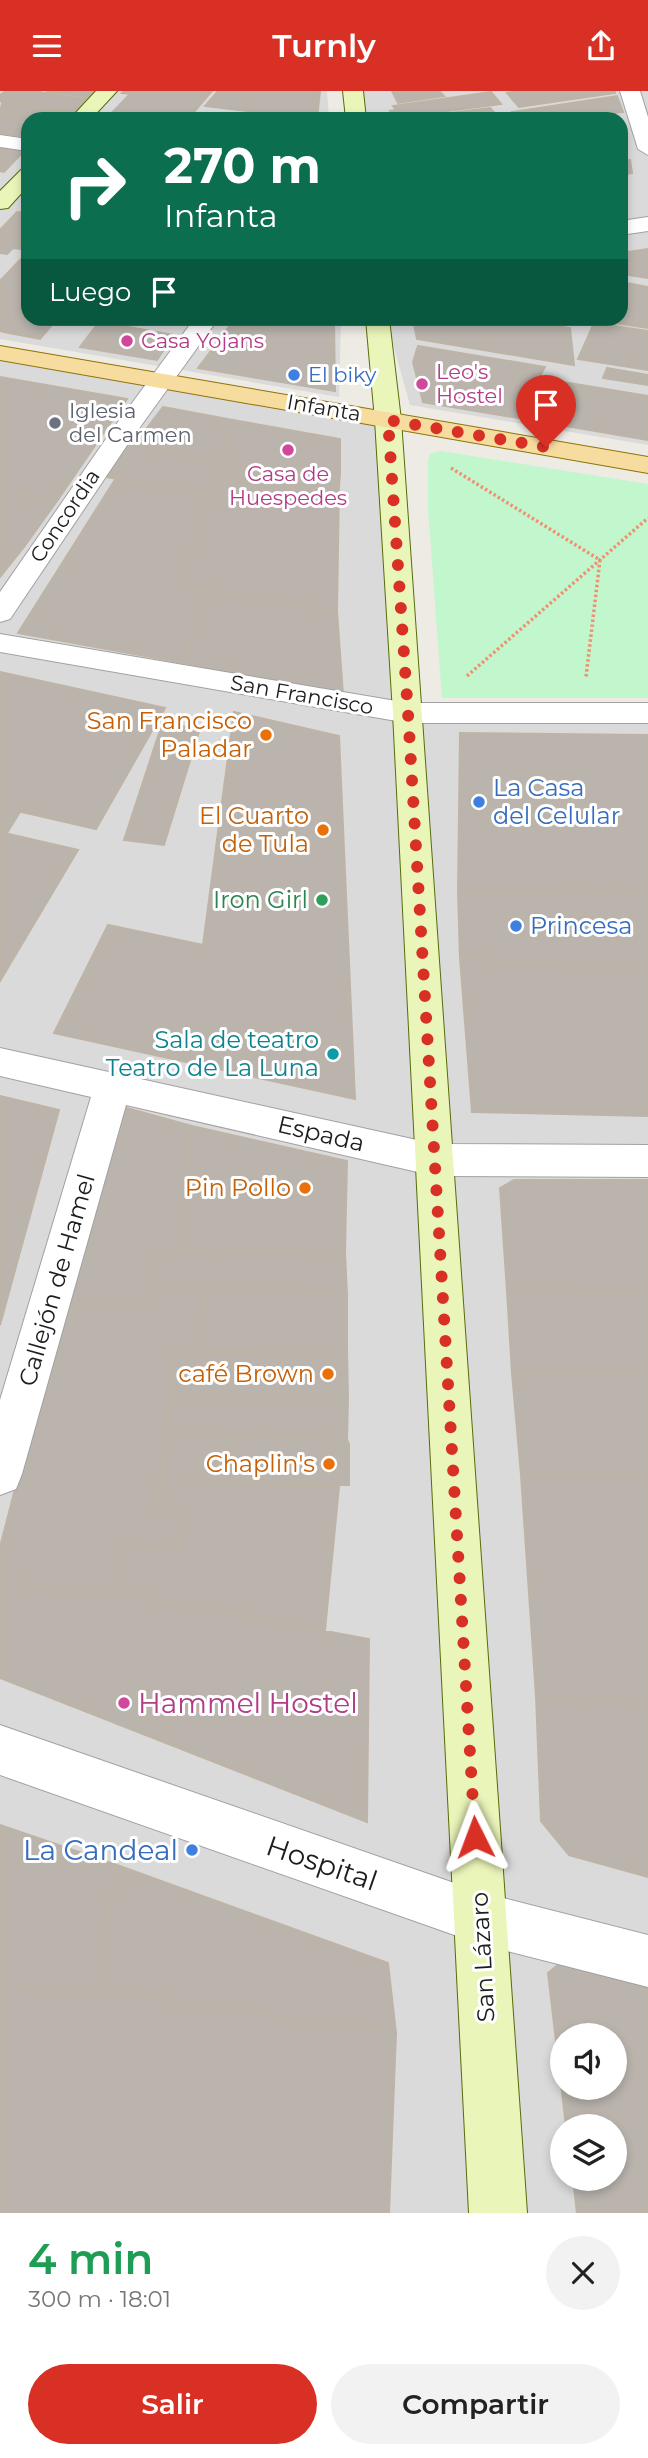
<!DOCTYPE html>
<html lang="es">
<head>
<meta charset="utf-8">
<style>
	:root { --surface:#fff; --page:#f2f2f2; --text:#222; --muted:#767676; --accent:#d93025 }
	body { margin:0; font-family:Montserrat,sans-serif; background:var(--page); color:var(--text); height:100vh; display:flex; flex-direction:column; font-size:26px; white-space:nowrap }
	* { box-sizing:border-box; margin:0 }
	p { font-size:23px; color:var(--muted) }
	.icon { flex:none; width:38px; height:38px; fill:none; stroke:currentColor; stroke-width:2; stroke-linecap:round; stroke-linejoin:round }
	.map { position:relative; height:2122px; overflow:hidden }
	.side { display:flex; flex-direction:column; background:var(--surface); flex:1 }
	.side>* { flex:none }
	.banner { position:absolute; left:21px; top:21px; width:607px; height:214px; border-radius:21px; box-shadow:0 4px 10px #0003; background:#0b6e4f; color:#fff; overflow:hidden }
	.buttons { position:absolute; left:550px; top:1932px; display:grid; gap:14px }
	.buttons a { display:grid; place-items:center; width:77px; height:77px; border-radius:50%; background:var(--surface); box-shadow:0 4px 10px #0003; font-size:35px }
	.pin { position:absolute; display:grid; place-items:center; width:60px; height:60px; color:#fff; margin:-72px -30px; border-radius:50% 50% 50% 0; rotate:-45deg; box-shadow:0 0 7px #0007 }
	.pin .icon { rotate:45deg }
	.me { position:absolute; width:77px; margin:-38px; rotate:357deg; stroke-linejoin:round; filter:drop-shadow(0 0 5px #0008) }
	.turn { display:flex; align-items:center; gap:24px; height:147px; padding:0 28px; font-size:32px }
	.turn .icon { width:91px; height:91px; stroke-width:2.5 }
	.turn b { display:block; font-size:49px; line-height:60px }
	.then { display:flex; align-items:center; height:66px; padding:0 28px; background:#0003; gap:14px; font-size:26px }
	.round { display:grid; place-items:center; flex:none; width:74px; height:74px; border-radius:37px; background:var(--page) }
	.headline { display:flex; align-items:center; justify-content:space-between; height:119px; padding:0 28px }
	h1 { font-size:42px; font-weight:600; line-height:52px; color:#1e9e55 }
	.button { display:flex; gap:14px; margin-top:auto; padding:14px 28px }
	.button a { flex:1; height:80px; border-radius:42px; background:var(--accent); color:#fff; font-size:28px; font-weight:600; line-height:80px; text-align:center }
	.button a+a { background:var(--page); color:var(--text) }
	header { display:flex; justify-content:space-between; align-items:center; height:91px; padding:0 28px; background:var(--accent); color:#fff; font-size:32px; font-weight:600 }
	.map>svg:first-child { display:block }
</style>
</head>
<body>
<header><svg class="icon" aria-label="menu" viewBox="0 0 24 24"><path d="M4 6h16M4 12h16M4 18h16"/></svg>Turnly<svg class="icon" aria-label="share" viewBox="0 0 24 24"><path d="M12 15V3M7 8l5-5 5 5M5 13v7h14v-7"/></svg></header>
<div class="map">
<svg width="648" height="2122" viewBox="0 0 648 2122">
	<rect width="100%" height="100%" fill="#edebe3"/>
	<!-- residential -->
	<path fill="#dbdada" fill-rule="evenodd" d="M0,0H327L329,28H28V228H341L339,306L0,248Z
		M353,0H648V354L410,314L386,228H621V28H356Z
		M0,262L388,329L409,622H648V2122H0ZM562,1944H614V1997H562ZM562,2035H614V2088H562Z"/>
	<!-- park -->
	<path fill="#c2f6cd" d="M440,360L648,393V607H442L428,417V370L430,363Z"/>
	<!-- building -->
	<path fill="#bab4ad" stroke="#beb4a6" stroke-width="2" fill-rule="evenodd" d="M6,0H31L87,8L74,21L0,10V4Z
		M46,0H94L88,6Z
		M124,0H212L188,28H106L130,3L122,2Z
		M218,0H320L317,28L205,15Z
		M392,0H439L444,5L398,12Z
		M520,0H615V2L519,16L507,2Z
		M491,1L501,13L395,27L390,20L396,19L393,15Z
		M617,5L623,21L571,28H515L512,21Z
		M2,12L72,22L66,28H45L0,22Z
		M490,17L500,28H403Z
		M221,22L263,28H216Z
		M0,23L32,28H28V46L0,42Z
		M0,57L24,60L4,81L0,80Z
		M630,69L632,82L621,84V71Z
		M17,121L28,122V159L13,157L7,163L0,162V139Z
		M648,158V187L621,183V162Z
		M21,168L28,170V214L4,241L0,240V190Z
		M621,191L648,196V237L615,232L614,228H621Z
		M28,215V228H57L40,248L4,241Z
		M235,228H334L335,300L198,277Z
		M413,228H514L570,237L574,274L417,248Z
		M99,231L174,244L157,269L80,256Z
		M594,232L648,240V279L578,268Z
		M418,255L545,276L539,287L648,305V349L423,311L413,271Z
		M607,277L648,284V294L603,287Z
		M0,286L127,308L57,410L0,399Z
		M163,316L233,329L218,376L137,350Z
		M233,329L340,348V383L218,376Z
		M128,349L218,376L210,404L106,386Z
		M218,376L340,383L339,395L214,391Z
		M116,387L210,404L182,495L206,499L184,572L18,542Z
		M214,391L339,395L337,520L182,495Z
		M0,399L57,410L24,456L0,451Z
		M0,451L24,456L0,486Z
		M206,499L337,520L343,604L184,572Z
		M0,581L165,617L96,738L0,716Z
		M234,621L339,645L355,1008L54,942L108,834L203,854Z
		M162,633L200,637L164,754L124,749Z
		M460,642L648,644V803L458,801Z
		M0,716L20,721L7,742L0,741Z
		M0,741L78,759L0,890Z
		M458,801L648,803V876L460,867Z
		M460,867L648,876V1025L472,1021Z
		M0,1005L59,1019L0,1234Z
		M123,1016L192,1035L180,1158L163,1161L149,1191L144,1216L62,1217Z
		M192,1035L347,1070L345,1161L180,1158Z
		M514,1089H648V1202L507,1200L500,1097Z
		M180,1158L345,1161L347,1204L149,1191L163,1161Z
		M149,1191L207,1195L198,1260L176,1259L156,1422L181,1424L177,1459L122,1455L114,1501L0,1490V1456L62,1217L144,1216Z
		M207,1195L347,1204V1257L198,1260Z
		M507,1200L648,1202V1282H512Z
		M347,1257L348,1308L171,1305L176,1259Z
		M512,1282H648V1384H521Z
		M171,1305L348,1308L347,1349L166,1343Z
		M166,1343L347,1349L349,1353V1394L161,1391Z
		M521,1384H648V1609L536,1605Z
		M161,1391L339,1396L325,1539L114,1501L122,1455L177,1459L181,1424L156,1422Z
		M0,1490L114,1501L369,1548L367,1731L0,1587Z
		M536,1605L648,1609V1786L569,1764L541,1730Z
		M0,1734L117,1774L96,1899L0,1894Z
		M117,1774L388,1872L396,1942L96,1899Z
		M569,1865L648,1888V2122H577L573,2088H614V2035H566L548,1882ZM562,1944H614V1997H562Z
		M0,1894L96,1899L396,1942L389,2122H0Z"/>
	<g fill="none" stroke-linecap="round" stroke-linejoin="round">
		<defs>
			<path id="street" d="M620,0H640L648,26V64L638,58Z
				M0,44L28,48V60L0,56Z
				M648,126V140L621,144V130Z
				M194,228H218L130,350L10,528L0,531V501L110,342Z
				M0,543L408,612H648V632H408L0,561Z
				M0,957L435,1053L648,1054V1086L435,1085L126,1014L22,1383L16,1398L0,1404V1309L91,1006L0,985Z
				M0,1634L480,1801L648,1844V1896L480,1853L0,1684Z"/>
			<path id="secondary" d="M96,0H117L91,28H70Z
				M343,0H363L366,28H346Z
				M28,77V95L8,117L0,118V100L21,79Z
				M366,228H389L401,329L527,2122H469L393,622L375,329Z"/>
			<path id="primary" d="M0,255L648,366V382L0,269Z"/>
		</defs>
		<!-- street casing -->
		<use href="#street" stroke="#a1a1a1" stroke-width="2"/>
		<!-- secondary casing -->
		<use href="#secondary" stroke="#556c0b" stroke-width="2"/>
		<!-- primary casing -->
		<use href="#primary" stroke="#8d7309" stroke-width="2"/>
		<!-- path -->
		<path stroke="#f18f70" stroke-width="3.5" stroke-dasharray="2.5 2.5" stroke-linecap="butt" d="M451,377L600,469L586,586
			M467,585L648,427"/>
		<!-- street -->
		<use href="#street" fill="#fff" fill-rule="evenodd"/>
		<!-- secondary -->
		<use href="#secondary" fill="#eaf5b9" fill-rule="evenodd"/>
		<!-- primary -->
		<use href="#primary" fill="#f6dc9f" fill-rule="evenodd"/>
	</g>
	<g fill="none" stroke-linecap="round" stroke-linejoin="round">
		<!-- route -->
		<path stroke="#d93025" stroke-width="12" stroke-dasharray="0 21.6" d="M475,1746L408,622L388,329L546,356"/>
	</g>
	<!-- markers -->
	<g fill="#d1479c" stroke="#fff" stroke-width="2.5">
		<circle cx="127" cy="250" r="7"/>
		<circle cx="422" cy="293" r="7"/>
		<circle cx="288" cy="359" r="7"/>
		<circle cx="124" cy="1612" r="7"/>
	</g>
	<g fill="#3f7fe0" stroke="#fff" stroke-width="2.5">
		<circle cx="294" cy="284" r="7"/>
		<circle cx="479" cy="711" r="7"/>
		<circle cx="516" cy="835" r="7"/>
		<circle cx="192" cy="1759" r="7"/>
	</g>
	<circle fill="#6b7280" stroke="#fff" stroke-width="2.5" cx="55" cy="332" r="7"/>
	<g fill="#e8710a" stroke="#fff" stroke-width="2.5">
		<circle cx="266" cy="644" r="7"/>
		<circle cx="323" cy="739" r="7"/>
		<circle cx="305" cy="1097" r="7"/>
		<circle cx="328" cy="1283" r="7"/>
		<circle cx="329" cy="1373" r="7"/>
	</g>
	<circle fill="#2e9e5b" stroke="#fff" stroke-width="2.5" cx="322" cy="809" r="7"/>
	<circle fill="#0f9aa8" stroke="#fff" stroke-width="2.5" cx="333" cy="963" r="7"/>
	<g text-anchor="middle" stroke-width="6" stroke-linejoin="round" paint-order="stroke">
		<!-- far-hotel labels -->
		<g font-size="21" fill="#b23c85" stroke="#fff" text-anchor="start">
			<text x="141" y="257">Casa Yojans</text>
			<text x="436" y="288">Leo's<tspan x="436" dy="24">Hostel</tspan></text>
			<text x="288" y="390" text-anchor="middle">Casa de<tspan x="288" dy="24">Huespedes</tspan></text>
		</g>
		<!-- far-shop labels -->
		<g font-size="21" fill="#366cbe" stroke="#fff" text-anchor="start">
			<text x="308" y="291">El biky</text>
		</g>
		<!-- far-street labels -->
		<g font-size="21" fill="#1d1d1d" stroke="#fff">
			<text transform="translate(324 317) rotate(10)" y="7">Infanta</text>
			<text transform="translate(65 425) rotate(-56)" y="7">Concordia</text>
			<text transform="translate(302 604) rotate(10)" y="7">San Francisco</text>
		</g>
		<!-- far-worship labels -->
		<g font-size="21" fill="#5b616d" stroke="#fff" text-anchor="start">
			<text x="69" y="327">Iglesia<tspan x="69" dy="24">del Carmen</tspan></text>
		</g>
		<!-- food labels -->
		<g font-size="24" fill="#c56008" stroke="#fff" text-anchor="end">
			<text x="252" y="638">San Francisco<tspan x="252" dy="28">Paladar</tspan></text>
			<text x="309" y="733">El Cuarto<tspan x="309" dy="28">de Tula</tspan></text>
			<text x="291" y="1105">Pin Pollo</text>
			<text x="314" y="1291">café Brown</text>
			<text x="315" y="1381">Chaplin's</text>
		</g>
		<!-- shop labels -->
		<g font-size="24" fill="#366cbe" stroke="#fff" text-anchor="start">
			<text x="493" y="705">La Casa<tspan x="493" dy="28">del Celular</tspan></text>
			<text x="530" y="843">Princesa</text>
		</g>
		<!-- leisure labels -->
		<g font-size="24" fill="#27864d" stroke="#fff" text-anchor="end">
			<text x="308" y="817">Iron Girl</text>
		</g>
		<!-- culture labels -->
		<g font-size="24" fill="#0d838f" stroke="#fff" text-anchor="end">
			<text x="319" y="957">Sala de teatro<tspan x="319" dy="28">Teatro de La Luna</tspan></text>
		</g>
		<!-- street labels -->
		<g font-size="24" fill="#1d1d1d" stroke="#fff">
			<text transform="translate(321 1043) rotate(13)" y="8">Espada</text>
			<text transform="translate(57 1189) rotate(-74)" y="8">Callejón de Hamel</text>
			<text transform="translate(483 1866) rotate(-93)" y="8">San Lázaro</text>
		</g>
		<!-- near-hotel labels -->
		<g font-size="28" fill="#b23c85" stroke="#fff" text-anchor="start">
			<text x="138" y="1622">Hammel Hostel</text>
		</g>
		<!-- near-shop labels -->
		<g font-size="28" fill="#366cbe" stroke="#fff" text-anchor="end">
			<text x="178" y="1769">La Candeal</text>
		</g>
		<!-- near-street labels -->
		<g font-size="28" fill="#1d1d1d" stroke="#fff">
			<text transform="translate(322 1772) rotate(19)" y="10">Hospital</text>
		</g>
	</g>
</svg>
<div class="buttons">
<a><svg class="icon" aria-label="sound" viewBox="0 0 24 24"><path d="M4 9h4l5-4v14l-5-4H4zM17 9q2 3 0 6"/></svg></a>
<a><svg class="icon" aria-label="layers" viewBox="0 0 24 24"><path d="M12 4l9 5-9 5-9-5zM3 14l9 5 9-5"/></svg></a>
</div>
<div class="pin" style="left:546px;top:356px;background:#d93025"><svg class="icon" aria-label="arrive" viewBox="0 0 24 24"><path d="M6 21V4h12l-3 4 3 4H6"/></svg></div>
<svg class="me" style="left:475px;top:1746px" viewBox="-20 -20 40 40"><path d="M0-17L14 15 0 8-14 15z" fill="#d93025" stroke="#fff" stroke-width="4"/></svg>
<div class="banner">
<div class="turn"><svg class="icon" aria-label="right" viewBox="0 0 24 24"><path d="M7 20v-9h11M14 6l5 5-5 5"/></svg><div><b>270 m</b>Infanta</div></div>
<div class="then">Luego<svg class="icon" aria-label="arrive" viewBox="0 0 24 24"><path d="M6 21V4h12l-3 4 3 4H6"/></svg></div>
</div>
</div>
<section class="side">
<div class="headline"><div><h1>4 min</h1><p>300 m · 18:01</p></div><a class="round"><svg class="icon" aria-label="close" viewBox="0 0 24 24"><path d="M6 6l12 12M18 6L6 18"/></svg></a></div>
<div class="button"><a>Salir</a><a>Compartir</a></div>
</section>
</body>
</html>
